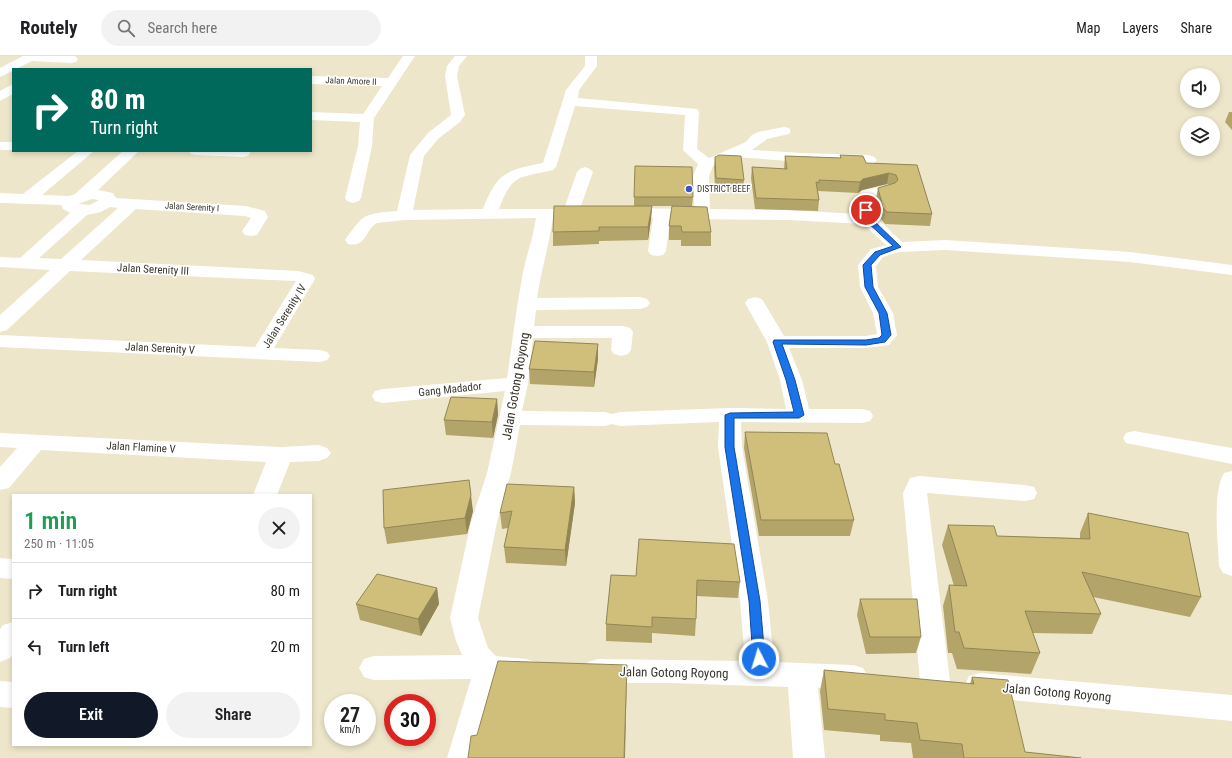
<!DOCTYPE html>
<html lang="en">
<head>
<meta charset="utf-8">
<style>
	:root { --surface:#fff; --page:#f2f2f2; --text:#202124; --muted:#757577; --line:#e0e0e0; --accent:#111827 }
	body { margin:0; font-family:"Roboto Condensed",sans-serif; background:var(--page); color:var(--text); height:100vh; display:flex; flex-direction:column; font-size:15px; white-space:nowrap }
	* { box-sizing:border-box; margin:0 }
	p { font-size:13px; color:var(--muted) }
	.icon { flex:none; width:22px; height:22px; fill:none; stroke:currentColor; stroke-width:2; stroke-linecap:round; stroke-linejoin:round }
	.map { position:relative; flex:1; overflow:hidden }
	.panel { position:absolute; left:12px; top:438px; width:300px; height:252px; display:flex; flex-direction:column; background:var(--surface); border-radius:0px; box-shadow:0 2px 6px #0003 }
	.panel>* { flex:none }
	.banner { position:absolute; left:12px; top:12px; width:300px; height:84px; border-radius:0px; box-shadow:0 2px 6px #0003; background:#00695c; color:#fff; overflow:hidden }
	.tools { position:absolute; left:1180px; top:12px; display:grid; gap:8px }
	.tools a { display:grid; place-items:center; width:40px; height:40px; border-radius:50%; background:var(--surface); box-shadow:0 2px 6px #0003; font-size:20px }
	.speed { position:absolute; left:324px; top:638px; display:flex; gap:8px; font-size:20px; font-weight:700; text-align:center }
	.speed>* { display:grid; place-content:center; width:52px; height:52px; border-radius:50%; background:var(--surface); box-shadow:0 2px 6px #0003; line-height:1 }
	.speed small { font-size:10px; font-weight:400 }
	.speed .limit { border:6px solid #d22; background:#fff; color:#111 }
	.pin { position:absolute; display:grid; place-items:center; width:34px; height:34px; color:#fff; margin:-17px; border:2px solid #fff; border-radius:50%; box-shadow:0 1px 4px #0007 }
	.me { position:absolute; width:44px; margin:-22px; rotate:355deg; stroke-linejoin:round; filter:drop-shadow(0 0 3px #0008) }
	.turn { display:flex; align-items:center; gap:14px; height:84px; padding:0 12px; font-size:18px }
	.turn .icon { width:52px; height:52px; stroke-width:2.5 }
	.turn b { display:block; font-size:28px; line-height:34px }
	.round { display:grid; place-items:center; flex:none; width:42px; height:42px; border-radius:21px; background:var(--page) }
	.headline { display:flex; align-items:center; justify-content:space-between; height:68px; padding:0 12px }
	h1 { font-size:24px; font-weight:600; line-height:30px; color:#1e9e55 }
	.action { display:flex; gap:8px; margin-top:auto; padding:8px 12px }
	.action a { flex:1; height:46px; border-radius:24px; background:var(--accent); color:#fff; font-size:16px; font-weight:600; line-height:46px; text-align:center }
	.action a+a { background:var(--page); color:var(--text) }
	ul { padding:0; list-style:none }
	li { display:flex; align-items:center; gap:12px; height:56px; padding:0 12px; border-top:1px solid var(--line) }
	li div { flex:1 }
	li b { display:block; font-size:15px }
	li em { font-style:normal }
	header { display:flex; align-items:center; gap:24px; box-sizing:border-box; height:56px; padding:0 20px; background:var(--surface); border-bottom:1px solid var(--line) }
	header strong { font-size:19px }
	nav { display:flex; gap:22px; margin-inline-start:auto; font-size:14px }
	.search { width:280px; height:36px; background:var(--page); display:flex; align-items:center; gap:10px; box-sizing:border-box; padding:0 14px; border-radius:22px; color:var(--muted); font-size:15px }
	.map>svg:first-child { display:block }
</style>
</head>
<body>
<header>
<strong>Routely</strong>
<div class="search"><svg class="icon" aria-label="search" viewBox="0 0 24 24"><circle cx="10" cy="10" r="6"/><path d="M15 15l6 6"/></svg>Search here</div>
<nav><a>Map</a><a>Layers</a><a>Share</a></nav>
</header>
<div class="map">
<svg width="1232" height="702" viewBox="0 0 1232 702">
	<rect width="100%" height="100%" fill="#ede6ca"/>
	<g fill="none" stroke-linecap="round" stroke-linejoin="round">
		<!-- minor -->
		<path fill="#fff" fill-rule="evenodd" d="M23,0H75L78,3L76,6L72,7L32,5L0,21V12Z
			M403,0H415L374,62L372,90L361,142L359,145L353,147L347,145L345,142L358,90L360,66L311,64V56L363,58L382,30L311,28V20L388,22Z
			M455,0H467L459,10L457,20L465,59L460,66L438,83L424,100L413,154L483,153C497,117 506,114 543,107L566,34L585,10V0H597V10L579,34L578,42L697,53L699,56L697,93L709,102L746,86L752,79L758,76L784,71L789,72L791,75L789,78L767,83L752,94L802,97L869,99L874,101L877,104L874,107L869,109L802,106L736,101L713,110L709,120L710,153L788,154L858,158L855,144L862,135L887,129L893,131L895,134L893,137L873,142L871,144L876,161L902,186L945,184L1130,196L1232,209V219L1130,206L945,194L899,196L883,201L876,210L878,231L893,257L897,279L889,289L866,292H789L802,324L809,353H862L870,355L873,360L870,365L862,367L741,366L742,391L768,545L774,606L853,609L863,612L868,621L863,630L853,633L818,632L825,702H793L788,631L671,627H598L588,624L583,615L588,606L598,603L745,605L740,545L718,391L719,366L620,370L612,368L605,370L520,369L511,417L497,466L478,562L488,592L496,600L526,603L536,606L541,615L536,624L526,627L500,624L479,702H447L471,623L374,624L364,621L359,612L364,603L374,600L462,599L456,585L450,562L471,466L487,417L505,335L383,347L375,345L372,340L375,335L383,333L507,322C512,290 515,259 521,228C524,205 533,184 536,162L404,164L377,167C365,174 366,192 348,188L345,184C364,157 364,158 397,155L410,99L428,77L451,59L445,20L447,10ZM575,50L685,59L683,94L698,108L693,120L694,153L622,152L616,153L614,157L616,161L653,162L648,195L651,199L657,200L663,199L666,195L670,163L788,164L863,168L886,189L871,193L858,209L860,231L873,257L877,278L866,280H784L762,243L755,241L748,243L745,247L767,286L780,324L786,353L730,352L620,356L612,358L605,356L522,355L528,327L533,282H612L611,294L614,298L621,300L628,298L631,294L633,276L630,272L623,270H534L536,254L640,253L647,251L650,247L647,243L640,241L537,242C541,215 549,189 553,162L577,161L593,116L590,113L585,111L580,113L577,116L564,153H499C512,117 520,122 553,114L556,111Z
			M13,28V38L0,45V35Z
			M0,86H13V94H0Z
			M78,95H94L42,139L69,140L75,138L123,95H139L98,134L113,137L116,142L246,150L265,155L268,161L257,179L251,180L245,179L242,175L251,162L245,160L136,153L81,204L298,215L313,219L315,223L274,292L320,294L327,296L330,300L327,304L320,306L0,291V279L255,291L296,225L70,215L7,274L0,276V259L50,214L0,211V201L20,202L70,157L63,153L61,149L0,147V137L23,138ZM92,143L99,144L90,149L78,148ZM110,151L118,152L61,203L39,202L87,159L101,156Z
			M189,95H249L250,97L248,100L243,101L196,99L191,98Z
			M1134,375L1232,392V408L1126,387L1123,382L1126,377Z
			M0,377L281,391L319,389L327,392L331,397L327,402L319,405L290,406L277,439H253L266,406L41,394L9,432L0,434V411L17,392L0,391Z
			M919,420L1025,429L1034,431L1037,437L1034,443L1025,445L927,437L950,625L946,634L935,637L924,634L920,625L903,437L910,422Z
			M0,502L13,503V523L0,522Z
			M13,566V598L10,602L0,606V573L3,569Z
			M980,617L1232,639V665L980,641L969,638L965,629L969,620Z
			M0,625L13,626V652L0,651Z"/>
		<!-- tertiary -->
		<path fill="#fff" fill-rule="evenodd" d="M1232,415V520L1223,517L1219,510C1218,486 1212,437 1224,417Z"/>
	</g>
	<!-- wall -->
	<path fill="#b3a46a" d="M1229,56H1232V74L1225,66Z
		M840,99L866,107L917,109L932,158L930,170L885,168L881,163L876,143L878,132L890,129L887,128L862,134L858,137L818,135L819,144L818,155L755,153L751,122L752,111L784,113L785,100L840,102Z
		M715,101L744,124L743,134L715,133L714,111Z
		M634,141H693L692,150H678L711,176V190H681V184H669V170L672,150H634Z
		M652,150L651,163L648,184L599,185V188L553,190V176Z
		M598,288V303L594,331L530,328L529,313Z
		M497,343L498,359L493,382L446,379L444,364Z
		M745,376L835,408L854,464L850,480H759L744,392Z
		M574,431L575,447L566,510L506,507L504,491L508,472L502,473L500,457Z
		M473,455L467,478L387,488L384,472Z
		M1088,457L1201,541L1190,561L1093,541L1101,558L1092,578L1032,577L1040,597L1031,618L957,613L952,597H948L943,550L949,529L954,530L942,489L948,469L997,480L1080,482V477Z
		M611,519L740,526L738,542L696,540V563L695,580L652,577V587L606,585V568Z
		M437,532L439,548L421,580L360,564L356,548Z
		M860,543L921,581L916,597L866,598L857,559Z
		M824,614L970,628L972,621L1025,696L1081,702H913L911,687L880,685V679L824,674L820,635Z"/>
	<!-- shaded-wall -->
	<path fill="#928656" d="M889,117L887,128L862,134L858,137L860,126L863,123Z
		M652,150L651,163L648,184V171Z
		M598,288V303L594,331V316Z
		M497,343L498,359L493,382L492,366Z
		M469,424L473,455L467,478L465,462Z
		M574,431L575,447L566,510L565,494Z
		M437,532L439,548L421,580L418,563Z
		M627,609L625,702H624Z"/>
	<!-- building -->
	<path fill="#d0bf7b" stroke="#928656" d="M719,99L741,100L744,124L716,122L715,101Z
		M840,99L863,100L866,107L917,109L932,158L887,156L883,152L878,132L895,127L898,124L896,119L889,117L863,123L860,126L819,124V127L816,126L819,144L756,142L752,111L787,113L785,100L841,102Z
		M635,110L692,111L693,141H634Z
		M554,150H652L648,171H599V175L553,176Z
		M672,150L707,151L711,176H682L681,170H669Z
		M535,285L598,288L594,316L529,313Z
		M451,341L497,343L492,366L444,364Z
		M745,376L827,377L835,408H839L854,464H761Z
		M469,424L471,439L465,462L384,472L383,434Z
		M507,428L574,431L565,494L504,491L512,455L500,457Z
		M1088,457L1188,477L1201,541L1082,516L1101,558L1025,555L1040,597L964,592L959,576H955L949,529L967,530L948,469L994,470L997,480L1090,483Z
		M639,483L734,488L740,526L697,524L696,563L652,561V571L606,568L611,519L636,520Z
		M377,518L437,532L418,563L356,548Z
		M860,543H917L921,581H870Z
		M498,605L627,609L624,702H468L471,680L477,679Z
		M824,614L974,628L972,621L1008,624L1025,696L1081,702H964L962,688L920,684L917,667L885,664V658L828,653Z"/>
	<!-- route -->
	<path fill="#1a73e8" stroke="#114b97" d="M863,152H868L872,163L901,191L880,199L871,209L873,231L887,257L891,279L885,286L866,289L782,288L795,324L804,359L799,362H734V391L760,545L765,603L764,607L759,608L755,607L753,603L749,545L725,391V359L730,357L794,356L786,324L773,286L774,284H866L879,282L882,279L879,257L865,231L863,209L875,196L893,190L866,165L862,154Z"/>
	<!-- markers -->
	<circle fill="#3c52c5" stroke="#fff" stroke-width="1.5" cx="689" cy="133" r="4"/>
	<g text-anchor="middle" stroke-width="3" stroke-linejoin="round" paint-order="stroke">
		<!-- far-street labels -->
		<g font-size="9" fill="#3a372c" stroke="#fff">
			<text transform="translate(351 25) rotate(2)" y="3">Jalan Amore II</text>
			<text transform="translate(192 151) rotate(3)" y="3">Jalan Serenity I</text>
		</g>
		<!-- far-poi labels -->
		<g font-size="9" fill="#3a372c" stroke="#fff" text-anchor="start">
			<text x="697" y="136">DISTRICT BEEF</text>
		</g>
		<!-- street labels -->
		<g font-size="11" fill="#3a372c" stroke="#fff">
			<text transform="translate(153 213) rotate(3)" y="4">Jalan Serenity III</text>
			<text transform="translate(284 260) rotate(-58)" y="4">Jalan Serenity IV</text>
			<text transform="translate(160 292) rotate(3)" y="4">Jalan Serenity V</text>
			<text transform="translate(450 333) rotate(-6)" y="4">Gang Madador</text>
			<text transform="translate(141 391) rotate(3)" y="4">Jalan Flamine V</text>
		</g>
		<!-- near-street labels -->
		<g font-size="13" fill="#3a372c" stroke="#fff">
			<text transform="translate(515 330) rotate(-80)" y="5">Jalan Gotong Royong</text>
			<text transform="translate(674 616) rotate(1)" y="5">Jalan Gotong Royong</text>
			<text transform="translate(1057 636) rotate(5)" y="5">Jalan Gotong Royong</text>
		</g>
	</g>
</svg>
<div class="tools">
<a><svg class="icon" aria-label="sound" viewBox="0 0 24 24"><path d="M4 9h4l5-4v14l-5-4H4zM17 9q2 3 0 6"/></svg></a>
<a><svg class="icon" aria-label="layers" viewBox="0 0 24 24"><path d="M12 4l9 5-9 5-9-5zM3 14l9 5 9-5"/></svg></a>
</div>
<div class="speed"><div>27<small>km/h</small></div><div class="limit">30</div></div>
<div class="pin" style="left:866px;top:154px;background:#d93025"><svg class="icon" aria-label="arrive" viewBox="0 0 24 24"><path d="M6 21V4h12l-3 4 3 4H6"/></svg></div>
<svg class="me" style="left:759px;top:603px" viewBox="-20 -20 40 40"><circle r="17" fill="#1a73e8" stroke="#fff" stroke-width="3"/><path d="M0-11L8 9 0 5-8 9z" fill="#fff"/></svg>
<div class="banner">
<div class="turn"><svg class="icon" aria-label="right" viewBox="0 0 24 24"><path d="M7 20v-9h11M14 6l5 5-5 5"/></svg><div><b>80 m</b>Turn right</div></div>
</div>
<section class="panel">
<div class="headline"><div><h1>1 min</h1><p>250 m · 11:05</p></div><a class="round"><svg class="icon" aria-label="close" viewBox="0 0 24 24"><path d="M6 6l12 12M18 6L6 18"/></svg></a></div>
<ul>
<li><svg class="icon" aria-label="right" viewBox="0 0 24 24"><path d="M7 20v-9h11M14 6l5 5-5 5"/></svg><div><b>Turn right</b></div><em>80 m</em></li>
<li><svg class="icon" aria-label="left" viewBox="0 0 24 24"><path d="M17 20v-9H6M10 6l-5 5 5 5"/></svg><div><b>Turn left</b></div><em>20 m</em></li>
</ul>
<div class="action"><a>Exit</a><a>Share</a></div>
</section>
</div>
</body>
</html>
